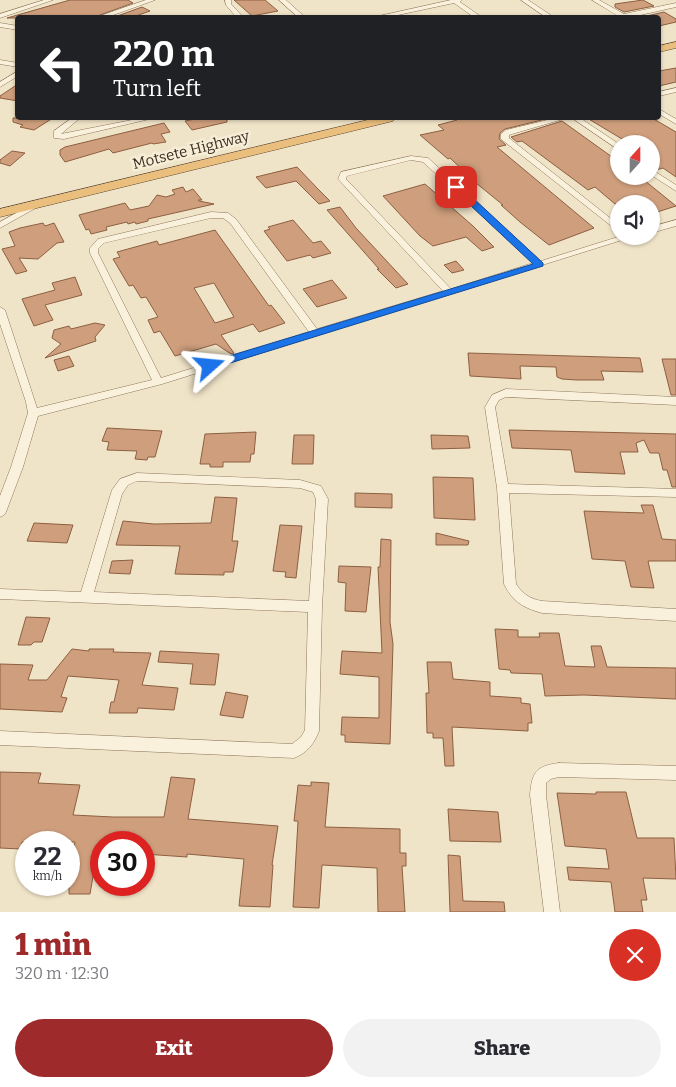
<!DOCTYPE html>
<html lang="en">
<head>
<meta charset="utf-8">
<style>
	:root { --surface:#fff; --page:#f2f2f3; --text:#2b2b33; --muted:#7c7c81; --accent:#9e2a2b }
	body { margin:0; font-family:Bitter,serif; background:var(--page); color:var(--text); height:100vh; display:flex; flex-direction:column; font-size:19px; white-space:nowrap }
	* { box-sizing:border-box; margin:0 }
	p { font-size:16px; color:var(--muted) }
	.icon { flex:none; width:28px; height:28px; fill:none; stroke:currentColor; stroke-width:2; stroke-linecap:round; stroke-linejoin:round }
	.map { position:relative; height:912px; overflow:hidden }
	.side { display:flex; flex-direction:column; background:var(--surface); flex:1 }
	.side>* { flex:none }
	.hud { position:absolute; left:15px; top:15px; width:646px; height:105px; border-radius:5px; box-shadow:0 1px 4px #0004; background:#202124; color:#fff; overflow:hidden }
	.needle { width:32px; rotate:21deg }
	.controls { position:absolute; left:610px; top:135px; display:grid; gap:10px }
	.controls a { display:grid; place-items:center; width:50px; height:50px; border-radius:50%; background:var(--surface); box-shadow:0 1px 4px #0004; font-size:25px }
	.speed { position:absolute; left:15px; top:831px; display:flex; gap:10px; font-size:25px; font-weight:700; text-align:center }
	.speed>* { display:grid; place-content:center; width:65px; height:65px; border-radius:50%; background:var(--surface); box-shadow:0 1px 4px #0004; line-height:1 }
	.speed small { font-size:12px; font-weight:400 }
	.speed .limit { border:8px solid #d22; background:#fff; color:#111 }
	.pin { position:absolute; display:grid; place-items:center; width:42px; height:42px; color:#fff; margin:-21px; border-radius:10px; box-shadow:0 2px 8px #0006 }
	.me { position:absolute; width:55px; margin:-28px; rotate:72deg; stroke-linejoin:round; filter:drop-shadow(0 0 4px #0008) }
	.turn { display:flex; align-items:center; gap:18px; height:105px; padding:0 15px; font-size:22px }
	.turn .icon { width:65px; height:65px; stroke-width:2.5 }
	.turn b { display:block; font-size:35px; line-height:42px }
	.round { display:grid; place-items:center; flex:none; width:52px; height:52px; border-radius:26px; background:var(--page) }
	.head { display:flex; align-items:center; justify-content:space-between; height:85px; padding:0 15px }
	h1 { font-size:30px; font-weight:800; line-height:38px; color:var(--accent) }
	.action { display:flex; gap:10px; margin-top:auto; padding:10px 15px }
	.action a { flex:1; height:58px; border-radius:30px; background:var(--accent); color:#fff; font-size:20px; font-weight:800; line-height:58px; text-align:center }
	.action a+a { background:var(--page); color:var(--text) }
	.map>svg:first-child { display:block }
</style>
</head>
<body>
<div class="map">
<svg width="676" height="912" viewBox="0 0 676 912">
	<rect width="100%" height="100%" fill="#f0e4c8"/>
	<!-- building -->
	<path fill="#cf9f7d" stroke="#8d5f41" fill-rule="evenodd" d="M70,0H128L133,3L92,18H7Z
		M234,0H265L278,11L252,16Z
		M643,0L654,6L624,12L615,7V4Z
		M142,7L150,11L130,18H112Z
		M664,12L676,19V22L659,26V18H638Z
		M676,68V82L659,86V71Z
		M18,84V101L0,98V96Z
		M13,118H53L34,130L20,127L23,125L13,122Z
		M200,118H227V122L192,130L185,121Z
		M454,118H550L505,129L500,133L499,139L506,145L497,147L594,228L549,245L520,222L501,205H503L465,174H467L450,158L448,159L420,135L444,130L438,125L457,120Z
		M587,118H652L676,132V177L663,168L656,170L651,167V144L636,135L622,139Z
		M562,121L619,162V176H639L676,206L651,214V204H615L595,187L588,190L522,141L517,142L511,137Z
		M164,123L170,132L161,134L166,142L153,144L152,143L113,153L109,149L65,162L60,155V150L65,147Z
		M12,151L25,153L10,166L0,163V160Z
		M297,167L318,189L330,201L319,204L296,181L266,188L256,177Z
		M425,184L473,226L494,247L482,251L466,237L433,246L420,236L383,196Z
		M183,187L186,192L193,189L202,200H198L199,201L214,204L148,219V221L136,224L135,222L128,224L127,222L106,227L107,230L91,234L89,229L86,230L79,215L125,203L130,210L149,206L157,195L166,197L175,194L172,190Z
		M340,207L356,228L408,284L396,288L377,269H379L327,210Z
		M293,220L313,243L321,241L331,253L313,258L310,255L287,261L264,231L270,229L268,227Z
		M43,223L45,226L54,223L64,242L57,243L38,259L19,258L27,271L16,274L2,249L15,246L9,232L20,228Z
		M215,230L269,306L271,305L285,323L259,332L253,324L221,335L234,353L231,354L216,344L175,356L160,331L154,333L148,320L158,317L146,297L141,298L133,285L129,286L113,259L120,257L117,252L157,241L159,245ZM214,283L234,317L215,323L194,288Z
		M456,261L464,270L452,273L444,265Z
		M75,277L82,295L45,305L53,320L34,326L22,299L55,290L52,283Z
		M332,280L347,298L317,307L303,289Z
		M95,323L105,325L95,337L96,341L45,358L61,344L52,338L54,330L69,326L71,329Z
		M468,353L640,358L643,372L601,371L604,380H577L562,379L557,377L556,367L520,366L521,379L470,376Z
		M69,356L74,366L58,371L54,360Z
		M662,359H676V395H671Z
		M107,428L162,431L155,457H148L147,460L135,459L137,451L107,450L109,442L102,441Z
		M509,430L676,434V487H672L667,470H663L659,453H650L644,440L636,443L638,452H620L625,474L575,472L571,450L512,448Z
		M256,432L254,454H251L250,462H223V467H210V464H200L205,434Z
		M294,435H314L313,464H292Z
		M431,435L468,436L470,448L432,449Z
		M433,477L473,478L475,520L434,518Z
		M355,493L392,494V508L355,507Z
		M215,497L237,498L232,541H238L233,572H224V575L175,574L180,546L116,545L123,521L154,524L211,523Z
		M641,505H653L662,539L676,540V561H648L654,588L631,587L625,561L592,559L584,511L644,513Z
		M34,523L73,525L67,543L27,541Z
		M280,525L302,526L296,578L285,577L286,572L273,571Z
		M436,533L469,541L468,545H436Z
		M381,539L391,540L390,622L393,644L390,744L345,742V735H341L342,717L379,718V677L340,674L342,651L382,653L378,567H380Z
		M133,560L130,574L109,573L112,561Z
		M339,566L371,567L366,612L345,611L346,583L338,582Z
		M26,617L50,618L42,642H34L31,645H18Z
		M495,629L518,630V637H540L539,633H559L565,666L595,667L591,646H601L607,667L676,668V699L584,695L545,696L542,674L511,673L510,670L499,669Z
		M72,649L89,651V649H114L113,652L151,653L142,685L178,688L174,710L138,708L137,713H109L111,702H114L119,680L68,676L61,697L67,698L62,712L0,709V664L33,665L28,680H47Z
		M160,651L219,654L215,685L190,684L193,664L158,662Z
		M427,662H451L453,679L490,682V696L521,698V703L530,704L532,723H528V731L452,727L454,766H445L443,738H433V733H427L426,693H429Z
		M226,692L248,696L243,718L220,715Z
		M0,772L41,773L38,783L80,785L73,815L113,817H164L171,777L195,779L188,819L278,826L272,865H273L270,907L239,906L244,859L187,854V857L144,854V842H101V853H97L90,894H69V875L75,842H22L21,849L0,848Z
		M311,782L329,783L325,827L400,829V853H406V866H402L405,912H378L377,868L322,865L319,908L293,907L298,821H294L298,785L311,786Z
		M596,792H626L637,838H674L676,879L643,878L647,900H641L643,912H615L611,882L569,880L567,867L609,869L606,849L565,846L557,793L596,794Z
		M448,809L498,812L501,842L450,841Z
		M448,855L460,856L463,901L504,902L505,912H450Z"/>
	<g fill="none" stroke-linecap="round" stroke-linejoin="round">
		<defs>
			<path id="minor" d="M44,0H53L0,18V14Z
				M146,0H155L105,18H94Z
				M225,0H231V4L244,18H237L226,5Z
				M279,0H286L306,18H299Z
				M451,0H462L460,2L483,18H475L454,3L384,18H370Z
				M521,0H528L555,18H547Z
				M592,0H599L624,14L676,3V7L627,18H613L618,16Z
				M0,23L18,26V30L0,27Z
				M0,60L18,63V67L0,64Z
				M18,71V76L0,87V82Z
				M676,88V92L659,96V92Z
				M659,109L676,119V124L659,114Z
				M72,118H80L61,134L142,118H154L64,139L54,138V131Z
				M556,118H567L512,134L509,135V138L619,225V232L501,139V134L506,130Z
				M572,118H580L619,144V150Z
				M411,156L428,158L541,261L621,236H635L162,384L38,416L23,467L6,512L4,515L0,517V496L11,467L28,413L26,402L0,324V307L5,310L37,408L152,380L90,253V248L98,239L211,212L228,213L236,219L317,329L443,291L338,179L341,172ZM411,160L423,162L533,263L451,289L346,179L347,176ZM211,218H223L230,223L309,332L161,378L98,253V249L104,243Z
				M651,169L676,185V191L651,175Z
				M34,203H37L41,205L0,228V222Z
				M676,220V226L651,233V227Z
				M506,389L676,397V405L506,397L499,400L495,407L508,484L676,489V497L509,493L516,584C523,594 530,599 542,601L676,609V621L542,613C523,608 512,601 504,584L497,488L485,407L492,395Z
				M137,473L300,480L321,486L328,499L322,607L319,731C314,744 307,753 294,758L0,745V731L292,744L301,737L305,730L308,612L0,599V589L81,592L112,490L120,479ZM137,481L300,488L313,492L316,499L309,601L94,592L122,494L128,485Z
				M559,763L676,766V780L559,777L551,779L546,783V795L560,912H544L530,795C532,772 536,766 559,763Z"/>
			<path id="trunk" d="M676,42V48L659,52V46Z
				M376,118H395L393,121L0,217V209Z"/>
		</defs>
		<!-- minor casing -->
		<use href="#minor" stroke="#8d765c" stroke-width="1"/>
		<!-- trunk casing -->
		<use href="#trunk" stroke="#5b4430" stroke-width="1"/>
		<!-- minor -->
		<use href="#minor" fill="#faf1dc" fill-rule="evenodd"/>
		<!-- trunk -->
		<use href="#trunk" fill="#eabe7c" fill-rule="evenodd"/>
	</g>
	<!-- route -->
	<path fill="#1a73e8" stroke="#114b97" d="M453,185H459L543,263V266L214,368H206L205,366L206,363L533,264L453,189Z"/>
	<g text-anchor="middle" stroke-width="5" stroke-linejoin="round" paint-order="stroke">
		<!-- far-street labels -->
		<g font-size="15" fill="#3d2e20" stroke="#f7eed8">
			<text transform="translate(191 150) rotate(-14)" y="5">Motsete Highway</text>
		</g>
	</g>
</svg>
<div class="controls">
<a><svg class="needle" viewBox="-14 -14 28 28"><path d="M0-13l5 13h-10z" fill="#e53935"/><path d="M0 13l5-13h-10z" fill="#7c7c81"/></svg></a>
<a><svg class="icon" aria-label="sound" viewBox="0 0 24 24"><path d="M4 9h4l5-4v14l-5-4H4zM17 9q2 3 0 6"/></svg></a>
</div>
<div class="speed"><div>22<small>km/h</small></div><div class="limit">30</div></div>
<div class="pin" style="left:456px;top:187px;background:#d93025"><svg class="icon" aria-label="arrive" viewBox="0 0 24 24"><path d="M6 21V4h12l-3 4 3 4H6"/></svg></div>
<svg class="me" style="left:210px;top:366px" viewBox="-20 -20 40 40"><path d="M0-17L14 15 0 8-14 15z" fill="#1a73e8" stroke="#fff" stroke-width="4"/></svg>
<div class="hud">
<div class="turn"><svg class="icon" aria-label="left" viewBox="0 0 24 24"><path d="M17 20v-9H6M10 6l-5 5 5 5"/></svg><div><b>220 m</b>Turn left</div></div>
</div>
</div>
<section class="side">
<div class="head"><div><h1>1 min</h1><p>320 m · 12:30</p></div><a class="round" style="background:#d93025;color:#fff"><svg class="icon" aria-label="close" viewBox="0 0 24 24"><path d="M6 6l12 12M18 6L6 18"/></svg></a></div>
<div class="action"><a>Exit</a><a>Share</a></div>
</section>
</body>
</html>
